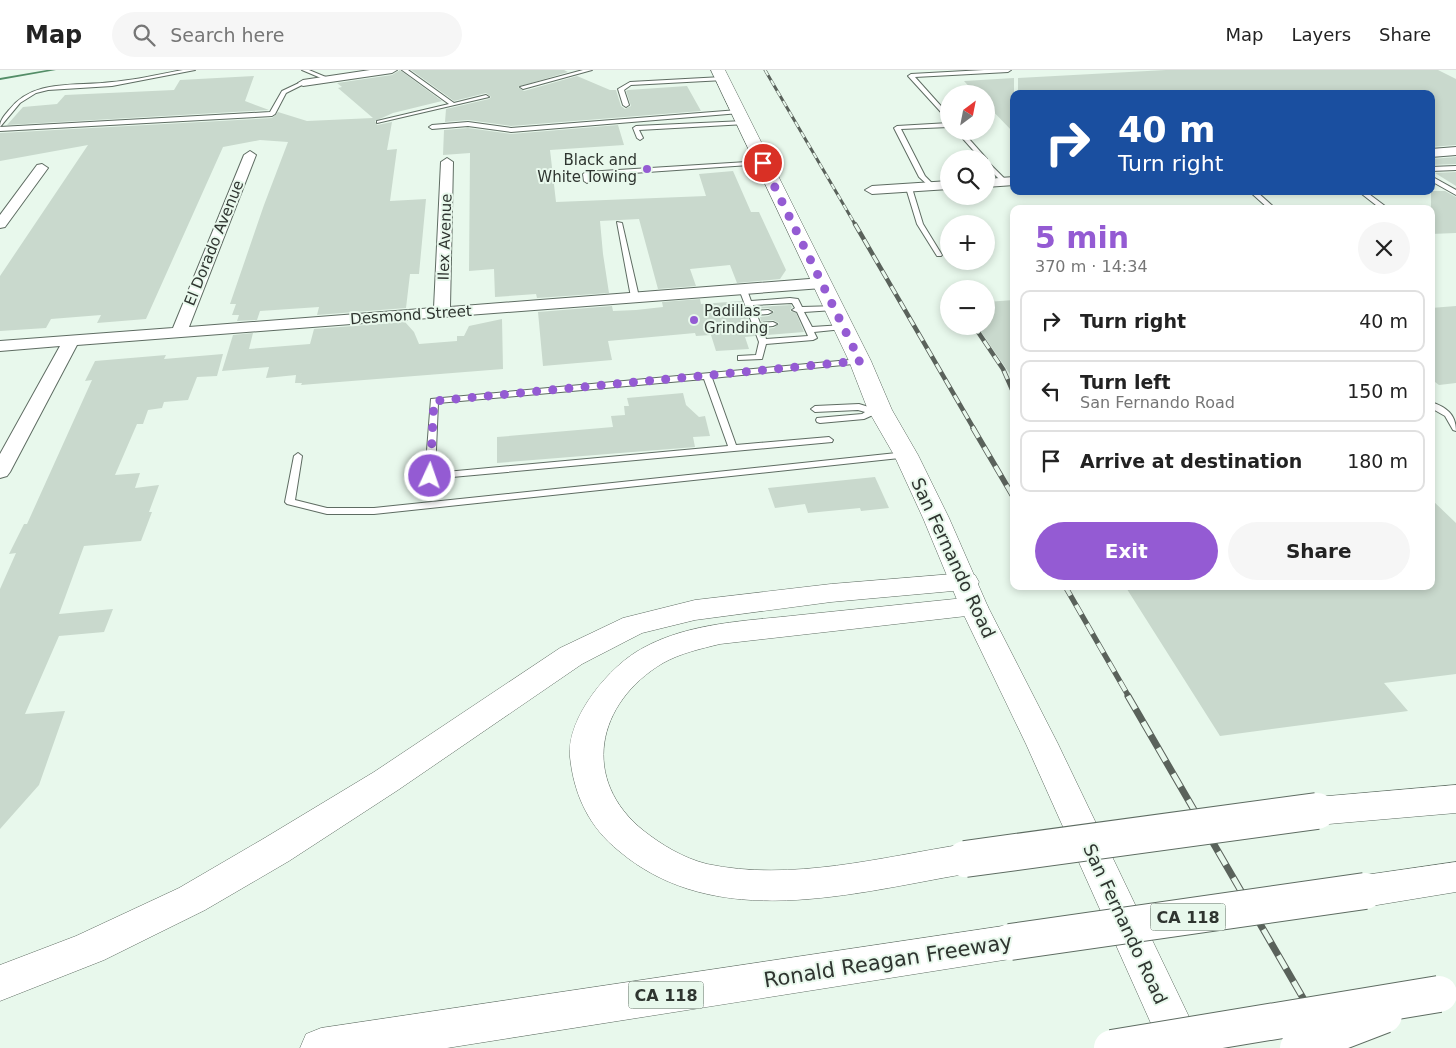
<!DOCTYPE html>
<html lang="en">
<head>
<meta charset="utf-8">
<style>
	:root { --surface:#fff; --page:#f6f6f6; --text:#222; --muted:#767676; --line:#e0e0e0; --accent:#945bd3 }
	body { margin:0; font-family:"DejaVu Sans",sans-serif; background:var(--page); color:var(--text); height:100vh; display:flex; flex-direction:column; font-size:19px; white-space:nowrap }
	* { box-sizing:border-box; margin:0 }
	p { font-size:16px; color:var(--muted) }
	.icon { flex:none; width:28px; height:28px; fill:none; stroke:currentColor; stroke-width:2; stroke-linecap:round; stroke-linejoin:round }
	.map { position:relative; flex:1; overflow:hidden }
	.side { position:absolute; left:1010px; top:135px; width:425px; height:385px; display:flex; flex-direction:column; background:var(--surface); border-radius:10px; box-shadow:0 2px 8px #0003 }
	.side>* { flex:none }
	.top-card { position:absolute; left:1010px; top:20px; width:425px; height:105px; border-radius:10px; box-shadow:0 2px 8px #0003; background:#1a4fa0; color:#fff; overflow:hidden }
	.needle { width:32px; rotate:32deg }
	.fabs { position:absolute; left:940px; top:15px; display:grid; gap:10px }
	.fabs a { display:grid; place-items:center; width:55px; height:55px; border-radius:50%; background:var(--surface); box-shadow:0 2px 8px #0003; font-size:25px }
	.pin { position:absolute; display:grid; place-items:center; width:42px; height:42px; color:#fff; margin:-21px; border:2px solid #fff; border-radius:50%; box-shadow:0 1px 5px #0007 }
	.me { position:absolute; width:55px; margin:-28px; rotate:3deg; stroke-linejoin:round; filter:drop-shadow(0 0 4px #0008) }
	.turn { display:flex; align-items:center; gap:18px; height:105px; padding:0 25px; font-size:22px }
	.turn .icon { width:65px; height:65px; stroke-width:2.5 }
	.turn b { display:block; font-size:35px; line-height:42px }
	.round { display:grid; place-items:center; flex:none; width:52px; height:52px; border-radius:26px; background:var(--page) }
	.headline { display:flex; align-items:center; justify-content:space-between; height:85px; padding:0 25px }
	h1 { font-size:30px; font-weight:700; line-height:38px; color:var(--accent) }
	.cta { display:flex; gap:10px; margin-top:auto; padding:10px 25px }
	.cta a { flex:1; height:58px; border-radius:30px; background:var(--accent); color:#fff; font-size:20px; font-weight:700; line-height:58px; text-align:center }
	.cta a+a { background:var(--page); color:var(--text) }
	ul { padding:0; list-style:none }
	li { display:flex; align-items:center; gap:15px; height:62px; margin:0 10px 8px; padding:0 15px; border:2px solid var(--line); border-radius:10px }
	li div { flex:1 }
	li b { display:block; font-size:19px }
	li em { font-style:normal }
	header { display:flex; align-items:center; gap:30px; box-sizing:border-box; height:70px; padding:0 25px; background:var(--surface); border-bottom:1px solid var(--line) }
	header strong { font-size:24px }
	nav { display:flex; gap:28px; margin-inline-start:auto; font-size:18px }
	.search { width:350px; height:45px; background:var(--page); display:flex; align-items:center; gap:12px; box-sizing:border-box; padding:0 18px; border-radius:28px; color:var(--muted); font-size:19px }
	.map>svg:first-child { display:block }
</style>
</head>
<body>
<header>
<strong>Map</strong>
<div class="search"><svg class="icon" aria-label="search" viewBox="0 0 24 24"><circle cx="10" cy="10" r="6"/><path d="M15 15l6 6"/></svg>Search here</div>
<nav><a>Map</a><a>Layers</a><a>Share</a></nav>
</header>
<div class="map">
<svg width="1456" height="978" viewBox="0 0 1456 978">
	<rect width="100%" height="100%" fill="#e8f8ec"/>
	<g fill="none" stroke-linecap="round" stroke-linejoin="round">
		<!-- stream -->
		<path fill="#538d67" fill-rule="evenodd" d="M47,0H56L0,10V8Z"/>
	</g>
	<!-- building -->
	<path fill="#c9d9cd" d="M400,0L442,31L393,43L375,51L377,55L392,52L387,80L397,79L390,131L426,129L419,204H410L406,238L317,245L319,237L260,241L257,250L237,251L239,245H232L236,234H230L264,135L288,72L260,70L223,77L146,249L97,253L101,245L51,249L46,258L0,261V206L88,75L0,91V63L272,48L278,42L307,51L373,48L338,18L342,17L337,13L392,5Z
		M411,0H564L568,2L518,17L524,21L577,6L610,20H616L621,36L625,39L631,36L626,21L628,20L687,16L701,41L511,56L468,50L445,52L446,39L489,29L491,27L486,23L454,31Z
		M1166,0H1438L1456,9V75L1431,77V24H1018V8Z
		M254,6L245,31L269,40L7,55L23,37L57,34L65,25L174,20L180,10Z
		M1014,8V63L986,34V24H976L964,11Z
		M618,55L624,75L550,80L556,132L706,126L699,104L733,101L751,142H759L786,200L780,209L737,213L730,195L690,199L696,216L658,219L639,149L600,151L603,184L609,223L537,228L536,224L495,227L494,199L469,201L470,83L443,85L444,60L468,58L511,64Z
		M1456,87V94L1431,95V89Z
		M1456,102V116L1435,103Z
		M1431,121H1445L1456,127V163L1431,164Z
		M700,229L701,234L742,231L755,266L745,267L749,279L716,281L711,265L696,266L695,263L608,271L612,290L543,296L538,242L612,236L613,241L636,240L663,237L662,232Z
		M1014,230V310L977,256H986V232Z
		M791,235L792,237L790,241L796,243L804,262L767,265L765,259L774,258L779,253L773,250L761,251L760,247L769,246L774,241L768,238L756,239V237Z
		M1456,236V313L1439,315L1431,309V238Z
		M502,249L503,299L301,315L302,313H295L296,305L266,308L269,297L222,301L233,265L253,263L249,279L310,274L314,259L405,252L414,262L419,274L457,271V266H464L469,256Z
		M223,284L217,306L197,307L188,330L164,332L162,338L148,340L143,354H137L115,405L140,403L135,418L159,415L149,442H152L141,471L84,476L59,544L113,539L104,562L59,566L25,644L65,641L39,715L0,759V519L16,483L9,484L24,454H27L92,310L85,311L95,291L166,285L164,289Z
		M683,323L686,335L699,347L705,346L710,366L693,367L695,377L497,393V367L613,357L611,346L625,345L624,336H629L627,328Z
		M875,407L889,438L861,441L860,438L808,443L805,434L775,438L768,418Z
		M1431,429L1456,453V604L1384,613L1408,641L1220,666L1125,516H1431Z"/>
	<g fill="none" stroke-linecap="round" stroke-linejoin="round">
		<defs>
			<path id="lane" d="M183,0H195L112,16L48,20L36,23L20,33L0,57C0,50 4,46 9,40C34,8 75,17 112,12C136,10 160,4 183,0Z
				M302,0H309L333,10L328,11Z
				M402,0H408L454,33L486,25L489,27L377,53V51L449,34Z
				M583,0H592L523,19L520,17Z
				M984,0H1011L1008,2L915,7L949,45V51L908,6L911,4Z
				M722,7L724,10L631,15L624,20L629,35L626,37L623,35L618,19L630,12Z
				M301,12L306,13L286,23L275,44L272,46L0,61V57L270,42L282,21Z
				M738,40L741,42L740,43L511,62L468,56L432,59L429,57L432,55L468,52L511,58Z
				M744,51L747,53L746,54L639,60L643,68L640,70L637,68L633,58L636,56Z
				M949,53V57L901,59L925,106L935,116L930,117L919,107L894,58L897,56Z
				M956,61H962L986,88L987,89L986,90V89H981Z
				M986,90L1006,110V112H1002L986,96Z
				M763,91L766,93L765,94L589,106L590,111L587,113L584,111L583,104L586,102Z
				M1456,96V100L1431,101V97Z
				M1431,106L1456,120V125L1431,111Z
				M909,116L912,118L923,154L942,185L941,186H937L917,154L906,118Z
				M1249,121H1256L1276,139H1269Z
				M1358,121H1365L1389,139H1381Z
				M617,152L622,153L639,227L638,229H632L631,227Z
				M740,217H746L751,231L790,228L798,229L802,237L837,236V240H834L804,242L812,257L843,255L847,257L843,259L814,262L817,268L813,270L766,274L762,289L738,290V286L756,285L759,272L739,219ZM792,233L795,238L792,240L797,242L808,266L766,269L762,257L773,256L777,254L773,252L760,253L757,245L768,244L772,242L768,240L755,241L753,235Z
				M860,289L864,291L863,293L712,308L736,375L829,367L833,370L832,372L430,409L425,406L431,329ZM704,309L728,376L435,403L438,333Z
				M1431,332C1446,337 1456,344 1456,361L1453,360L1445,346L1431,338Z
				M859,334L872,338L880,337L884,340L864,349L820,353L817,352L816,350L817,348L862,344L865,342L858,340L815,342L811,339L815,336Z
				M906,382L910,385L909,387L374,444H327L287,434L285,432L294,386L298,383L302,386L295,430L327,438H374Z"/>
			<path id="street" d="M370,0H397L392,3L303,16L298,13L303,10Z
				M1456,77V85L1431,87V79Z
				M250,81L256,85L189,257L434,238L441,92L447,88L453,92L450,237L822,208L830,213L822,218L77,275L10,402L7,406L0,408V384L60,276L0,281V271L173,258L244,85Z
				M42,94L48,98L5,157L0,158V145L37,95Z
				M1014,107V115L986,117V109Z
				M949,111V119L872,124L865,120L872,116Z"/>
			<path id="primary" d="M711,0H725L871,291L892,340L918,385L949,448L988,537L1058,674L1204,978H1162L1026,674L960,537L923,448L894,385L868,340L849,291Z"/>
			<path id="highway" d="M965,503L975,505L979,512L975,519L831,532L695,550L642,563L582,594L398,720L289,791L205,840L104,890L0,931V895L76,866L179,818L263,769L374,702L560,578L623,548L695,530L831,514Z
				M974,527L984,530L988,537L984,544L720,574C700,579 681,583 663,593C596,633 580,710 644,761C662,775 683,788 707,794C791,812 882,787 965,774L978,778L983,789L978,800L965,804C853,823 716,863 619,781C589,757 574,725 570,687C566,648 610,595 643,578C690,552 748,551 800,545C858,539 916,533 974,527Z
				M1456,715V743L1317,755L1305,751L1300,741L1305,731L1317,727Z
				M1456,792V822L1365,837L1352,832L1347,821L1352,810L1365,805Z
				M1010,855L1024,860L1029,872L1024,884L1010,889L447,978H300L306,964L321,958Z"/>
		</defs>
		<!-- lane casing -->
		<use href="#lane" stroke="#5e6c62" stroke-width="2"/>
		<!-- street casing -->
		<use href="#street" stroke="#5e6c62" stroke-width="2"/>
		<!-- primary casing -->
		<use href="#primary" stroke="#5e6c62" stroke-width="1"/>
		<!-- highway casing -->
		<use href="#highway" stroke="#5e6c62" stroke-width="1"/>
		<!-- lane -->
		<use href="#lane" fill="#fff" fill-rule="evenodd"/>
		<!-- street -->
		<use href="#street" fill="#fff" fill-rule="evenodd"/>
		<!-- primary -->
		<use href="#primary" fill="#fff" fill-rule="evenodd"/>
		<!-- highway -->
		<use href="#highway" fill="#fff" fill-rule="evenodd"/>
		<defs>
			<path id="rail-far3" d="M765,0L856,156"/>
			<path id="rail-far2" d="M855,154L974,359
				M974,256L1003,299L1014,324"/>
			<path id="rail-far1" d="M973,358L1014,428
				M1065,516L1129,627"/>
			<path id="rail" d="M1128,626L1332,978"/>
		</defs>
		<!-- rail-far3 casing -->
		<use href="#rail-far3" stroke="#5a625b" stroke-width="3"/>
		<!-- rail-far2 casing -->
		<use href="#rail-far2" stroke="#5a625b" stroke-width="4.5"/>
		<!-- rail-far1 casing -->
		<use href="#rail-far1" stroke="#5a625b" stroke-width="5.5"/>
		<!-- rail casing -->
		<use href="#rail" stroke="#5a625b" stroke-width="7"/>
		<!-- rail-far3 -->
		<use href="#rail-far3" stroke="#e8f8ec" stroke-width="2" stroke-dasharray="6" stroke-linecap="butt"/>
		<!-- rail-far2 -->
		<use href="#rail-far2" stroke="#e8f8ec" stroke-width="3" stroke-dasharray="9" stroke-linecap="butt"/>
		<!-- rail-far1 -->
		<use href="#rail-far1" stroke="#e8f8ec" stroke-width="4" stroke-dasharray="11" stroke-linecap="butt"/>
		<!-- rail -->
		<use href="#rail" stroke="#e8f8ec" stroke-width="5" stroke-dasharray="15" stroke-linecap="butt"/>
		<defs>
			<path id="highway-bridge" d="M965,789L1317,741
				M1010,872L1365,821
				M1112,978L1439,924
				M1298,978L1384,945"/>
		</defs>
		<!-- highway-bridge casing -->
		<use href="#highway-bridge" stroke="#5e6c62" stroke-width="38" stroke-linecap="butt"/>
		<!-- highway-bridge -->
		<use href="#highway-bridge" stroke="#fff" stroke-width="36"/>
	</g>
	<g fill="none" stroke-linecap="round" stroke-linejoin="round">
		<!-- route -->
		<path stroke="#945bd3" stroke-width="9" stroke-dasharray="0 16.2" d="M430,406L434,331L860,291L763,93"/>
	</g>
	<!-- markers -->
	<g fill="#945bd3" stroke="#e8f8ec" stroke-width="2">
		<circle cx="647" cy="99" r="5"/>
		<circle cx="694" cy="250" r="5"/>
	</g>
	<g text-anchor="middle" stroke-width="4" stroke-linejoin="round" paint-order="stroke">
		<!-- far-poi labels -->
		<g font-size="15" fill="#2f3530" stroke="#e8f8ec" text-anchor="end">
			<text x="637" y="95">Black and<tspan x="637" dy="17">White Towing</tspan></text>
			<text x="704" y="246" text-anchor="start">Padillas<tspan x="704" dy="17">Grinding</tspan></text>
		</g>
		<!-- far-street labels -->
		<g font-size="15" fill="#2f3530" stroke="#e8f8ec">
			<text transform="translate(445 167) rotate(-88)" y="5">Ilex Avenue</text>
			<text transform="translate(214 173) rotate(-68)" y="5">El Dorado Avenue</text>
			<text transform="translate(411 245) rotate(-4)" y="5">Desmond Street</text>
		</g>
		<!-- shield labels -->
		<g fill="#e8f8ec" stroke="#667068" stroke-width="1">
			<rect x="1150.5" y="833.5" width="75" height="27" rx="4"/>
			<rect x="628.5" y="911.5" width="75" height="27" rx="4"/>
		</g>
		<g font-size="16" font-weight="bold" fill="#2f3530">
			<text x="1188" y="853">CA 118</text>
			<text x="666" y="931">CA 118</text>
		</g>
		<!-- street labels -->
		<g font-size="18" fill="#2f3530" stroke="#e8f8ec">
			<text transform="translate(953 488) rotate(65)" y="6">San Fernando Road</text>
			<text transform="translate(1125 854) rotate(65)" y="6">San Fernando Road</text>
		</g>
		<!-- near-street labels -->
		<g font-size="21" fill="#2f3530" stroke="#e8f8ec">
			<text transform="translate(888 891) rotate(-9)" y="7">Ronald Reagan Freeway</text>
		</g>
	</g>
</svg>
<div class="fabs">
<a><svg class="needle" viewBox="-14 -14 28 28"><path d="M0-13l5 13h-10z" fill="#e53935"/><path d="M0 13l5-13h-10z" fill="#767676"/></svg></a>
<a><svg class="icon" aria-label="search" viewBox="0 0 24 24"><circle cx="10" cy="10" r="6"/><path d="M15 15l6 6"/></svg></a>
<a>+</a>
<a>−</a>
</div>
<div class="pin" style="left:763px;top:93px;background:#d93025"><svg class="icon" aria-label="arrive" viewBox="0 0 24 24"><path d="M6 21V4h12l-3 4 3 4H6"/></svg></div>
<svg class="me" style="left:430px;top:406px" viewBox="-20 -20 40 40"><circle r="17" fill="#945bd3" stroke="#fff" stroke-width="3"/><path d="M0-11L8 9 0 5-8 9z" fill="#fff"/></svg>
<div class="top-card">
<div class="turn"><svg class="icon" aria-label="right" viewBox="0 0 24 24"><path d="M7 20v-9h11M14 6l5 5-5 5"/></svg><div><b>40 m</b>Turn right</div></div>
</div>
<section class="side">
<div class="headline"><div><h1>5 min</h1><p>370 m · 14:34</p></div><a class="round"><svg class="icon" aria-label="close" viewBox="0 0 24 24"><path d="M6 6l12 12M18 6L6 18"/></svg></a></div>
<ul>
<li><svg class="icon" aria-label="right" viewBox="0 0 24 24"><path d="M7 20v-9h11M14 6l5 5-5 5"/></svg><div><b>Turn right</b></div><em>40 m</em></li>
<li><svg class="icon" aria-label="left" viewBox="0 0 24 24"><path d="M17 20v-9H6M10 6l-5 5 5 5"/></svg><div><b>Turn left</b><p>San Fernando Road</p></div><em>150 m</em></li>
<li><svg class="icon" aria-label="arrive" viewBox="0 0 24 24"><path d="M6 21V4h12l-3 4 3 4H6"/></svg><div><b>Arrive at destination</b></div><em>180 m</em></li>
</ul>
<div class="cta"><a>Exit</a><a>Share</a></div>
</section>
</div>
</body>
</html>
